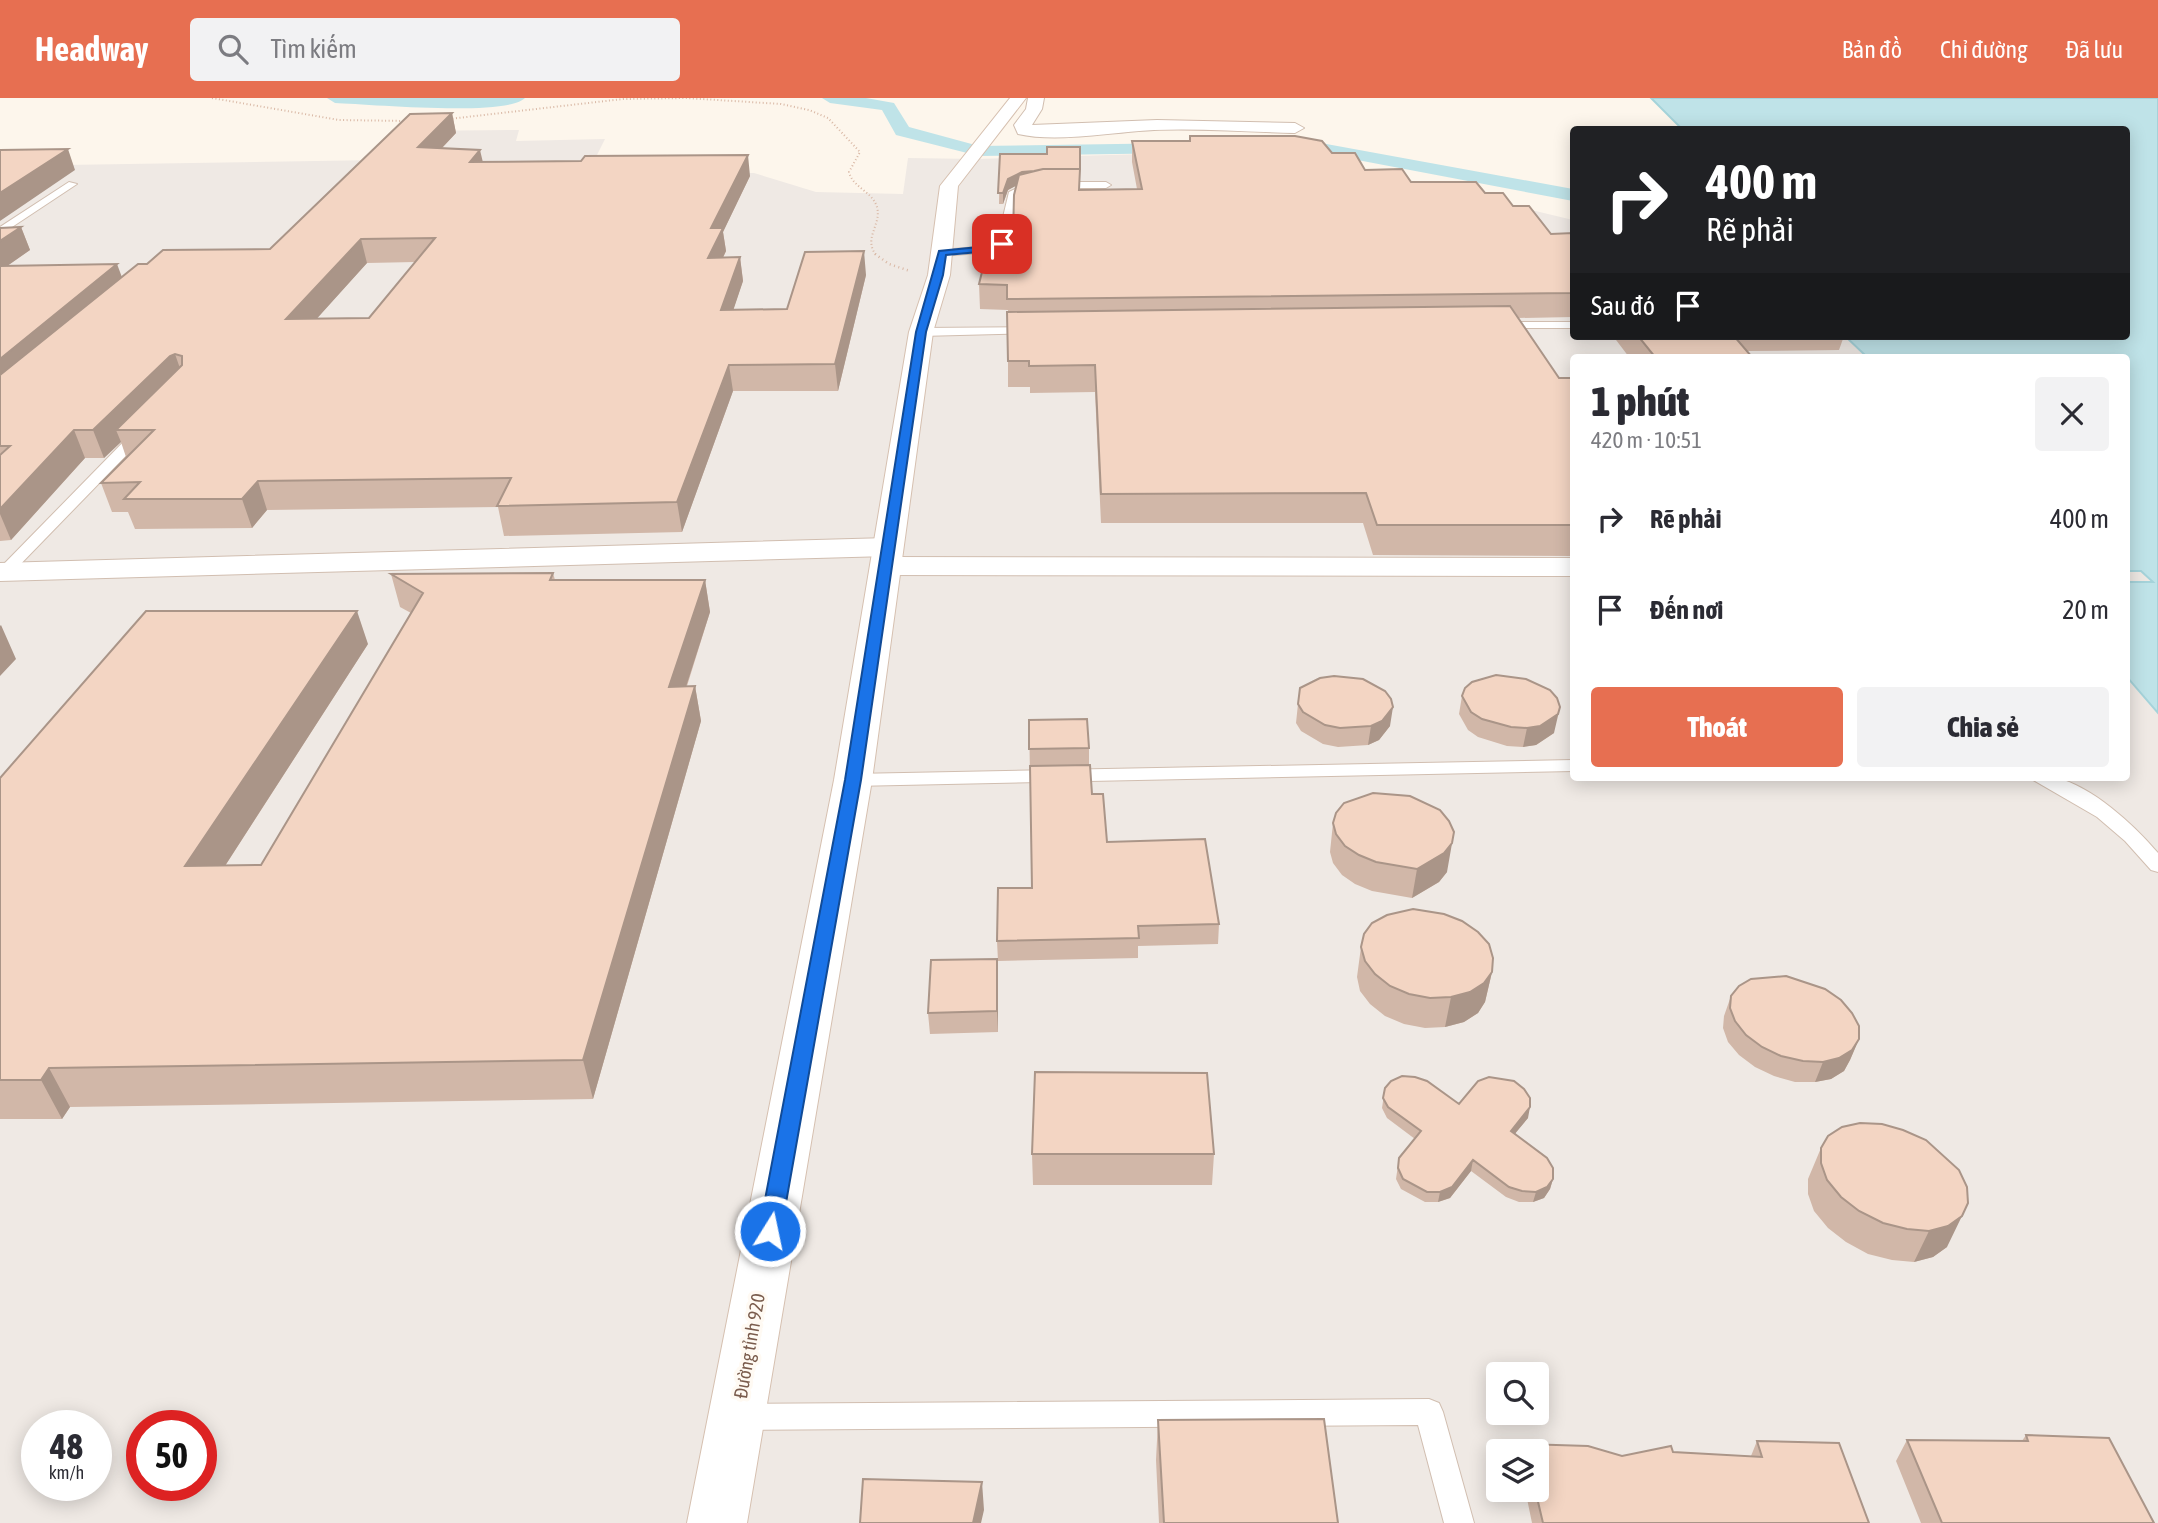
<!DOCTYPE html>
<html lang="vi">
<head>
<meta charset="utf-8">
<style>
	:root { --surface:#fff; --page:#f2f2f3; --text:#2b2b33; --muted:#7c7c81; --accent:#e76f51 }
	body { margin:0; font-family:"Asap Condensed",sans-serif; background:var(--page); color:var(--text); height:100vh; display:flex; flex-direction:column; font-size:26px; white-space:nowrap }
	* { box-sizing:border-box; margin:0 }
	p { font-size:23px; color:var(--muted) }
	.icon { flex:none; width:38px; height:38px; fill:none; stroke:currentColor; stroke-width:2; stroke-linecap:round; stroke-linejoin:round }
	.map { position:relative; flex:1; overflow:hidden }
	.side { position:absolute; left:1570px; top:256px; width:560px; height:427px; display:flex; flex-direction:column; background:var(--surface); border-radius:7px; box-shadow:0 4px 18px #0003 }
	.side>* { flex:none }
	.hud { position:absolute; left:1570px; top:28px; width:560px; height:214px; border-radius:7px; box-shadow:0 4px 18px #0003; background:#202124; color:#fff; overflow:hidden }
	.controls { position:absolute; left:1486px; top:1264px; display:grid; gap:14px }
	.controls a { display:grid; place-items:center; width:63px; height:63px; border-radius:7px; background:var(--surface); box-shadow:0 4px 18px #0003; font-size:35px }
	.speed { position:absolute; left:21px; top:1312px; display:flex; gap:14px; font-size:35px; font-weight:700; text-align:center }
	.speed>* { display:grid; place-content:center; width:91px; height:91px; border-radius:50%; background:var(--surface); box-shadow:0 4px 18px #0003; line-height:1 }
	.speed small { font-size:18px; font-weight:400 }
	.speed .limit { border:10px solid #d22; background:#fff; color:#111 }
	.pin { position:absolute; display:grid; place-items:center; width:60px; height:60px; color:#fff; margin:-30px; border-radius:14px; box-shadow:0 4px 10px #0006 }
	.me { position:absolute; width:77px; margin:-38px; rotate:10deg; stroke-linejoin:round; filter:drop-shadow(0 0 5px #0008) }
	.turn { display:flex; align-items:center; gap:24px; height:147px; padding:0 21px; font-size:32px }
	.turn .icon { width:91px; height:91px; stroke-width:2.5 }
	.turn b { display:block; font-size:49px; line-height:60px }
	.then { display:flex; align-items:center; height:66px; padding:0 21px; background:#0003; gap:14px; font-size:26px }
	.round { display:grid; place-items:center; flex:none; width:74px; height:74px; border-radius:7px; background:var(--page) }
	.summary { display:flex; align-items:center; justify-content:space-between; height:119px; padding:0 21px }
	h1 { font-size:42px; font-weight:800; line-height:52px }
	.cta { display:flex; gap:14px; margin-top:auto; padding:14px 21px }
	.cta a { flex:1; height:80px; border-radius:7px; background:var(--accent); color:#fff; font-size:28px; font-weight:800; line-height:80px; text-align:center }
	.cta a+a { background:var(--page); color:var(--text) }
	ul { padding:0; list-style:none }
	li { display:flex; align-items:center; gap:21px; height:91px; padding:0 21px }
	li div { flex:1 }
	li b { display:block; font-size:26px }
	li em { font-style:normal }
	header { display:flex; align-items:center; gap:42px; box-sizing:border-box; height:98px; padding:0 35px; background:var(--accent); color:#fff }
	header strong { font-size:33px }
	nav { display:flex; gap:38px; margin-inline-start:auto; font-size:24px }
	.search { width:490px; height:63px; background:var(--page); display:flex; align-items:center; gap:18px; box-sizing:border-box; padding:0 24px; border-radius:7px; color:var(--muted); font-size:26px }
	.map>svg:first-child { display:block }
</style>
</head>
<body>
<header>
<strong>Headway</strong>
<div class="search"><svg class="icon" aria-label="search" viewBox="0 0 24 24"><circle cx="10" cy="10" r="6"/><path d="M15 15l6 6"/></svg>Tìm kiếm</div>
<nav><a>Bản đồ</a><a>Chỉ đường</a><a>Đã lưu</a></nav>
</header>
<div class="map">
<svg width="2158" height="1425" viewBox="0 0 2158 1425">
	<rect width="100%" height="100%" fill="#fdf6ec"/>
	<!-- industrial -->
	<path fill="#efe9e4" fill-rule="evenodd" d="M519,32L516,43L605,41L588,75H754L816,94L903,96L908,60L977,61L1284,52L1573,122V238H1908L1932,259H1573V679H2126V436L2158,465V1425H0V68L378,62L408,33ZM1498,1276H1536V1314H1498ZM37,1328H96V1388H37ZM142,1328H201V1388H142ZM1498,1353H1536V1391H1498Z"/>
	<!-- water -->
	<path fill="#bfe3e8" stroke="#a5d3da" stroke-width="2" d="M1651,0H2158V615L2126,578V484H2153L2141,473H2126V259H1867L1845,238H2126V32L1682,31Z"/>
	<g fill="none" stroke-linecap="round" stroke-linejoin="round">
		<!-- canal -->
		<path fill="#bfe3e8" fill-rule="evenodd" d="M327,0H525C507,19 367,6 335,5Z
			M822,0H866L894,5L909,29L979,48L1184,45L1193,50L1184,55L979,58L896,37L882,12L830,5Z
			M1279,43H1310L1573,91V103L1310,53L1273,52L1270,48L1273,44Z"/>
		<defs>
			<path id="service" d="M69,84L77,86L0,137V129Z
				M1043,84H1106L1111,87L1106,90H1043L1028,92L1017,97L1006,148L991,154L942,158L937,155L942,152L989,148L997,144L1009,94L1023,87Z
				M1500,224H1573V230H1496L1494,228Z
				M1032,229L1036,231V235L921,238L915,234L921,230Z
				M141,330L146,331V337L10,477H0V470L136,331Z
				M1573,662V673L853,688L844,682L853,676Z
				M2028,679C2036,679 2047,678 2056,680C2092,688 2134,727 2158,755V774L2151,772L2125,743L2097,719Z
				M1429,1301L1439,1305L1443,1314L1474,1425H1444L1418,1327L740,1332L730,1328L726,1319L730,1310L740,1306Z"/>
			<path id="minor" d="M1028,0H1044L1042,11L1032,27L1157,22L1295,25L1304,30L1295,35C1248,34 1200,30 1154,32C1113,34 1057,45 1018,36L1014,27L1026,11Z
				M886,459L1573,460V478L886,477L875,475L871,468L875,461Z"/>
			<path id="tertiary" d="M888,440L899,443L903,449L899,455L888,458L0,483V465Z"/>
			<path id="secondary" d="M1010,0H1026L958,88L950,177L933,234L872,682L747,1425H687L834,682L909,234L928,177L940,88Z"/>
		</defs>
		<!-- service casing -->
		<use href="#service" stroke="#d1beb0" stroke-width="2"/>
		<!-- minor casing -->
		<use href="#minor" stroke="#d1beb0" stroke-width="2"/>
		<!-- tertiary casing -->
		<use href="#tertiary" stroke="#d1beb0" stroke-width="2"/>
		<!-- secondary casing -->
		<use href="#secondary" stroke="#d6c0b0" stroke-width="2"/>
		<!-- path-far1 -->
		<path stroke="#d9b8a5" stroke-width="2" stroke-dasharray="1 2.5" stroke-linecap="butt" d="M212,0L339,22L405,23
			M449,21L623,1L686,0L781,6L809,12L828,20L860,54L849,74C853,90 872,93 877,109C882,127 862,141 877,158"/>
		<!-- path -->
		<path stroke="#d9b8a5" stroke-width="2.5" stroke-dasharray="1 3.5" stroke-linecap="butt" d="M875,156L889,166L910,173"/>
		<!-- service -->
		<use href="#service" fill="#fff" fill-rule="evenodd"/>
		<!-- minor -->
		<use href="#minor" fill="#fff" fill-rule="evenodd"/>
		<!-- tertiary -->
		<use href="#tertiary" fill="#fff" fill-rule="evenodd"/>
		<!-- secondary -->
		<use href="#secondary" fill="#fff" fill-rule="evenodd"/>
	</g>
	<!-- wall -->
	<path fill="#d1b7a8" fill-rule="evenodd" d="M452,15L456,35L442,50L483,64L750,78L723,134L726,153L723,160L740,159L743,183L733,212L787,211L866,177L838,293H733L682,434L504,438L498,409L267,412L252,430L135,431L128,414H112L101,385L126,359L121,344L104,360H85L11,442L0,443V130L21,129L30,152L7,168L122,179L147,166L270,151ZM415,164L369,220H317L367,165Z
		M1190,38L1332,55L1365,72L1411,84L1485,95L1513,108L1551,136L1573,135V219L1518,220L1559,280H1573V458L1373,457L1363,425H1101L1095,294L1030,295V289H1008V212L980,211L979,186L1013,138L1017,87L1008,92L1003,106H999L1000,56L1079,92L1137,91L1132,64V43H1190Z
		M1613,238H1844L1839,252L1747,253L1752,259H1629Z
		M553,475L555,482H705L710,514L687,588H695L701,623L593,1001L70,1009L62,1021H0V680L368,546L225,768L261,767L411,515L400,509L391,476Z
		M1462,598L1554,635L1536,647L1523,649L1507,648L1478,639L1468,632L1459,616Z
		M1298,606L1390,628L1379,642L1368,647L1338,649L1323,646L1301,633L1296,625Z
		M1029,622L1089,650V667L1092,696L1107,744L1219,826L1218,846L1138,848V860L998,863L997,843L1032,790Z
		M1333,725L1447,774L1439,784L1412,800L1372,793L1355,786L1342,777L1333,765L1330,754Z
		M1361,849L1492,874L1485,904L1478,915L1464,924L1445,929L1425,930L1404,926L1385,918L1370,906L1360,893L1357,879Z
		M998,881V934L930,936L928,915Z
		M1731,898L1859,941L1850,962L1844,973L1831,981L1815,984H1795L1774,978L1755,969L1739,957L1728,944L1723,930L1724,918Z
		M1385,990L1528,1020L1515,1035L1553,1081L1550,1091L1544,1100L1533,1104H1519L1506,1099L1471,1073L1450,1100L1438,1104H1425L1401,1091L1396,1081L1399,1060L1415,1041L1387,1020L1382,1010Z
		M1828,1038L1947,1149L1933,1159L1914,1164L1892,1162L1868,1156L1846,1144L1828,1130L1814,1113L1808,1096V1081L1821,1050Z
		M1032,1056H1214L1212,1087H1033Z
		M1158,1322L1338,1425H1159L1156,1362Z
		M2026,1337L2154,1425H1921L1896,1363L1907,1342L2022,1343Z
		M1757,1343L1869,1425H1532L1525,1391H1536V1353H1523L1525,1346L1622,1358L1673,1354L1751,1358Z"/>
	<!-- shaded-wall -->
	<path fill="#aa9588" d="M452,15L456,35L423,70L418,49Z
		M68,51L75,72L0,123V95Z
		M480,52L485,73L470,64Z
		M748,57L750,78L723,134L726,153L711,184L708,160L711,130Z
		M1022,74L1023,84L1008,92L1003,106V95L1008,81Z
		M21,129L30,152L0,173V143Z
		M361,141L367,165L294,246L286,221Z
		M864,153L866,177L838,293L835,266Z
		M740,159L743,183L725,237L721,212Z
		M117,166L126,190L0,297V261Z
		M175,256L184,282L116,332L121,344L104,360L93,332L170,258Z
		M729,267L733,293L682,434L677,404Z
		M74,332L85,360L11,442L0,416V411Z
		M258,383L267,412L252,430L242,401Z
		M705,482L710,514L675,623L669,589Z
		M357,513L368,546L201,805L185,768Z
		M1,527L16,561L0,578V528Z
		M695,588L701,623L593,1001L583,962Z
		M1393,609L1390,628L1379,642L1368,647L1371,628Z
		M1560,609L1554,635L1536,647L1523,649L1527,630Z
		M1454,734L1447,774L1439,784L1412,800L1417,771Z
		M997,861L998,881V934L997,913Z
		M1492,874L1485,904L1478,915L1464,924L1445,929L1451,899Z
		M1859,941L1850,962L1844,973L1831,981L1815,984L1823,964Z
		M49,970L70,1009L62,1021L41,982Z
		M1530,1009L1528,1020L1509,1043L1511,1033Z
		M1473,1062L1471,1073L1450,1100L1438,1104L1440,1094Z
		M1553,1081L1550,1091L1544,1100L1533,1104L1536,1094Z
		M1962,1118L1947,1149L1933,1159L1914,1164L1929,1133Z
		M982,1384L984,1412L981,1425H973Z"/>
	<!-- building -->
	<path fill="#f3d5c3" stroke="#aa9588" stroke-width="2" fill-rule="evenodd" d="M452,15L418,49L480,52L470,64L581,63L585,58L748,57L711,130H723L708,160L740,159L721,212L787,211L805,154L864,153L835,266L729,267L677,404L497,408L511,380L258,383L242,401H124L140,384L101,385L154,332H116L182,267V258L175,256L170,258L93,332H74L0,411V357L10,348H0V277L138,166H147L163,152L270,151L410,16ZM435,140L369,220L286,221L361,141Z
		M1190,38H1295L1322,43L1332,55H1355L1365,72L1402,71L1411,84H1476L1485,95H1503L1513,108H1529L1551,136L1573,135V195L1007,201V187L979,186L991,138H1013L1014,97L1019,77L1043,71H1080L1079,92L1142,91L1132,43H1190Z
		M1047,49H1080V71H1043L1034,73L1022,74L1008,81L1003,95H998L1000,56H1047Z
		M68,51L0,95V52Z
		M21,129L0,143V130Z
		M117,166L0,261V168Z
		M1510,208L1559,280H1573V427H1377L1366,395L1101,396L1095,267L1029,268V263H1008L1007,214Z
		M1638,238H1734L1752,259H1655Z
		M553,475L550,482H705L669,589L695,588L583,962L49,970L41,982H0V680L146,513H357L185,768L261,767L423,495L391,476Z
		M1496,577L1526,581L1550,592L1557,600L1560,609L1558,616L1540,628L1527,630L1511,629L1482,621L1471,614L1462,598L1465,590L1472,584Z
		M1334,578L1363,581L1385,593L1391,601L1393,609L1382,623L1371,628L1340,630L1325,627L1303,614L1298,606L1300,590L1320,580Z
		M1087,621L1089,650L1029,651V622Z
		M1090,667L1092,696H1103L1107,744L1205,741L1219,826L1138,828L1139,840L997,843L998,790H1032L1030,668Z
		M1373,695L1410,698L1440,712L1449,723L1454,734L1452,745L1444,755L1417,771L1376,764L1359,757L1345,748L1336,736L1333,725L1336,715L1344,705Z
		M1413,811L1444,816L1462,823L1478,834L1489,846L1493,860L1492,874L1484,885L1470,894L1451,899L1430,900L1409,896L1390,888L1375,876L1365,863L1361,849L1364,836L1372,825L1387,817Z
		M997,861V913L928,915L931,862Z
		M1786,878L1825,891L1841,902L1852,915L1859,928V941L1852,952L1839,960L1823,964L1803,963L1781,958L1762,949L1746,937L1735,923L1730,910L1731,898L1739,888L1751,881Z
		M1035,974L1207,975L1214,1056H1032Z
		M1402,978L1415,979L1427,983L1459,1006L1478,983L1489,979L1514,983L1524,991L1530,1000V1009L1511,1033L1547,1060L1553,1070V1081L1547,1089L1536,1094L1522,1093L1509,1089L1473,1062L1452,1089L1440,1094H1427L1403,1081L1398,1070L1399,1060L1421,1033L1388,1009L1383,1000L1385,990L1391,983Z
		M1860,1025L1882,1026L1903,1032L1926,1042L1959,1072L1967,1089L1968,1105L1962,1118L1948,1128L1929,1133L1907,1131L1883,1125L1859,1113L1841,1099L1827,1082L1821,1065V1050L1828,1038L1842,1029Z
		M1324,1321L1338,1425H1164L1158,1322Z
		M2026,1337L2109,1340L2154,1425H1942L1907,1342L2028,1343Z
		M1757,1343L1839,1345L1869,1425H1543L1535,1391H1536V1353H1527L1525,1346L1588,1348L1622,1358L1671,1348L1673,1354L1762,1359Z
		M863,1381L982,1384L973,1425H860Z"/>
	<!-- route -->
	<path fill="#1a73e8" stroke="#114b97" stroke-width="2" d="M1002,144L1005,148L990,153L946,157L943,177L926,234L861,682L781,1133L777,1140L770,1142L762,1140L759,1133L845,682L916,234L939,153L989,148Z"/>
	<g text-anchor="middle" stroke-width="7" stroke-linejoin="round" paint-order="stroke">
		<!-- street labels -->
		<g font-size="19" fill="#7a5c4d" stroke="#fffaf3">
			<text transform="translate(749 1248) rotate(-80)" y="7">Đường tỉnh 920</text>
		</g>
	</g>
</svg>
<div class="controls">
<a><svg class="icon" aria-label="search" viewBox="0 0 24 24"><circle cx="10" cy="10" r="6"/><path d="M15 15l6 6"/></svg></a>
<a><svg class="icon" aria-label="layers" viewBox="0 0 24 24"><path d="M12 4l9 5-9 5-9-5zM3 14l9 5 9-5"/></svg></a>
</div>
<div class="speed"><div>48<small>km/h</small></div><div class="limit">50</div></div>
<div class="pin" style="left:1002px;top:146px;background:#d93025"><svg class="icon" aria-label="arrive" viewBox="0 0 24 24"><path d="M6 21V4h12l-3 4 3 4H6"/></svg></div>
<svg class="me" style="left:770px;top:1133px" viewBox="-20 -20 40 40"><circle r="17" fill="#1a73e8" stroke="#fff" stroke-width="3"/><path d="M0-11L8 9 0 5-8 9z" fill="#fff"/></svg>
<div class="hud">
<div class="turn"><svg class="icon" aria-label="right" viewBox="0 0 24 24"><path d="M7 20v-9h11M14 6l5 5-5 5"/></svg><div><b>400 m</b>Rẽ phải</div></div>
<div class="then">Sau đó<svg class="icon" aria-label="arrive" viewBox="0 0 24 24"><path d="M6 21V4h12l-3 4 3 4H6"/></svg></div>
</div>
<section class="side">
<div class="summary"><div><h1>1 phút</h1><p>420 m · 10:51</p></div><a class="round"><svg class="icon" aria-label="close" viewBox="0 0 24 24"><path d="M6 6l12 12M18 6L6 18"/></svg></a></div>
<ul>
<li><svg class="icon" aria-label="right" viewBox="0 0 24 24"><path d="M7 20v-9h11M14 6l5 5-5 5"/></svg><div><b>Rẽ phải</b></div><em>400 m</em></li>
<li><svg class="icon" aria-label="arrive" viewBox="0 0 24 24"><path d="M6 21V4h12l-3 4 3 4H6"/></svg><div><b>Đến nơi</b></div><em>20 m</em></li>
</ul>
<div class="cta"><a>Thoát</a><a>Chia sẻ</a></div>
</section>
</div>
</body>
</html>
